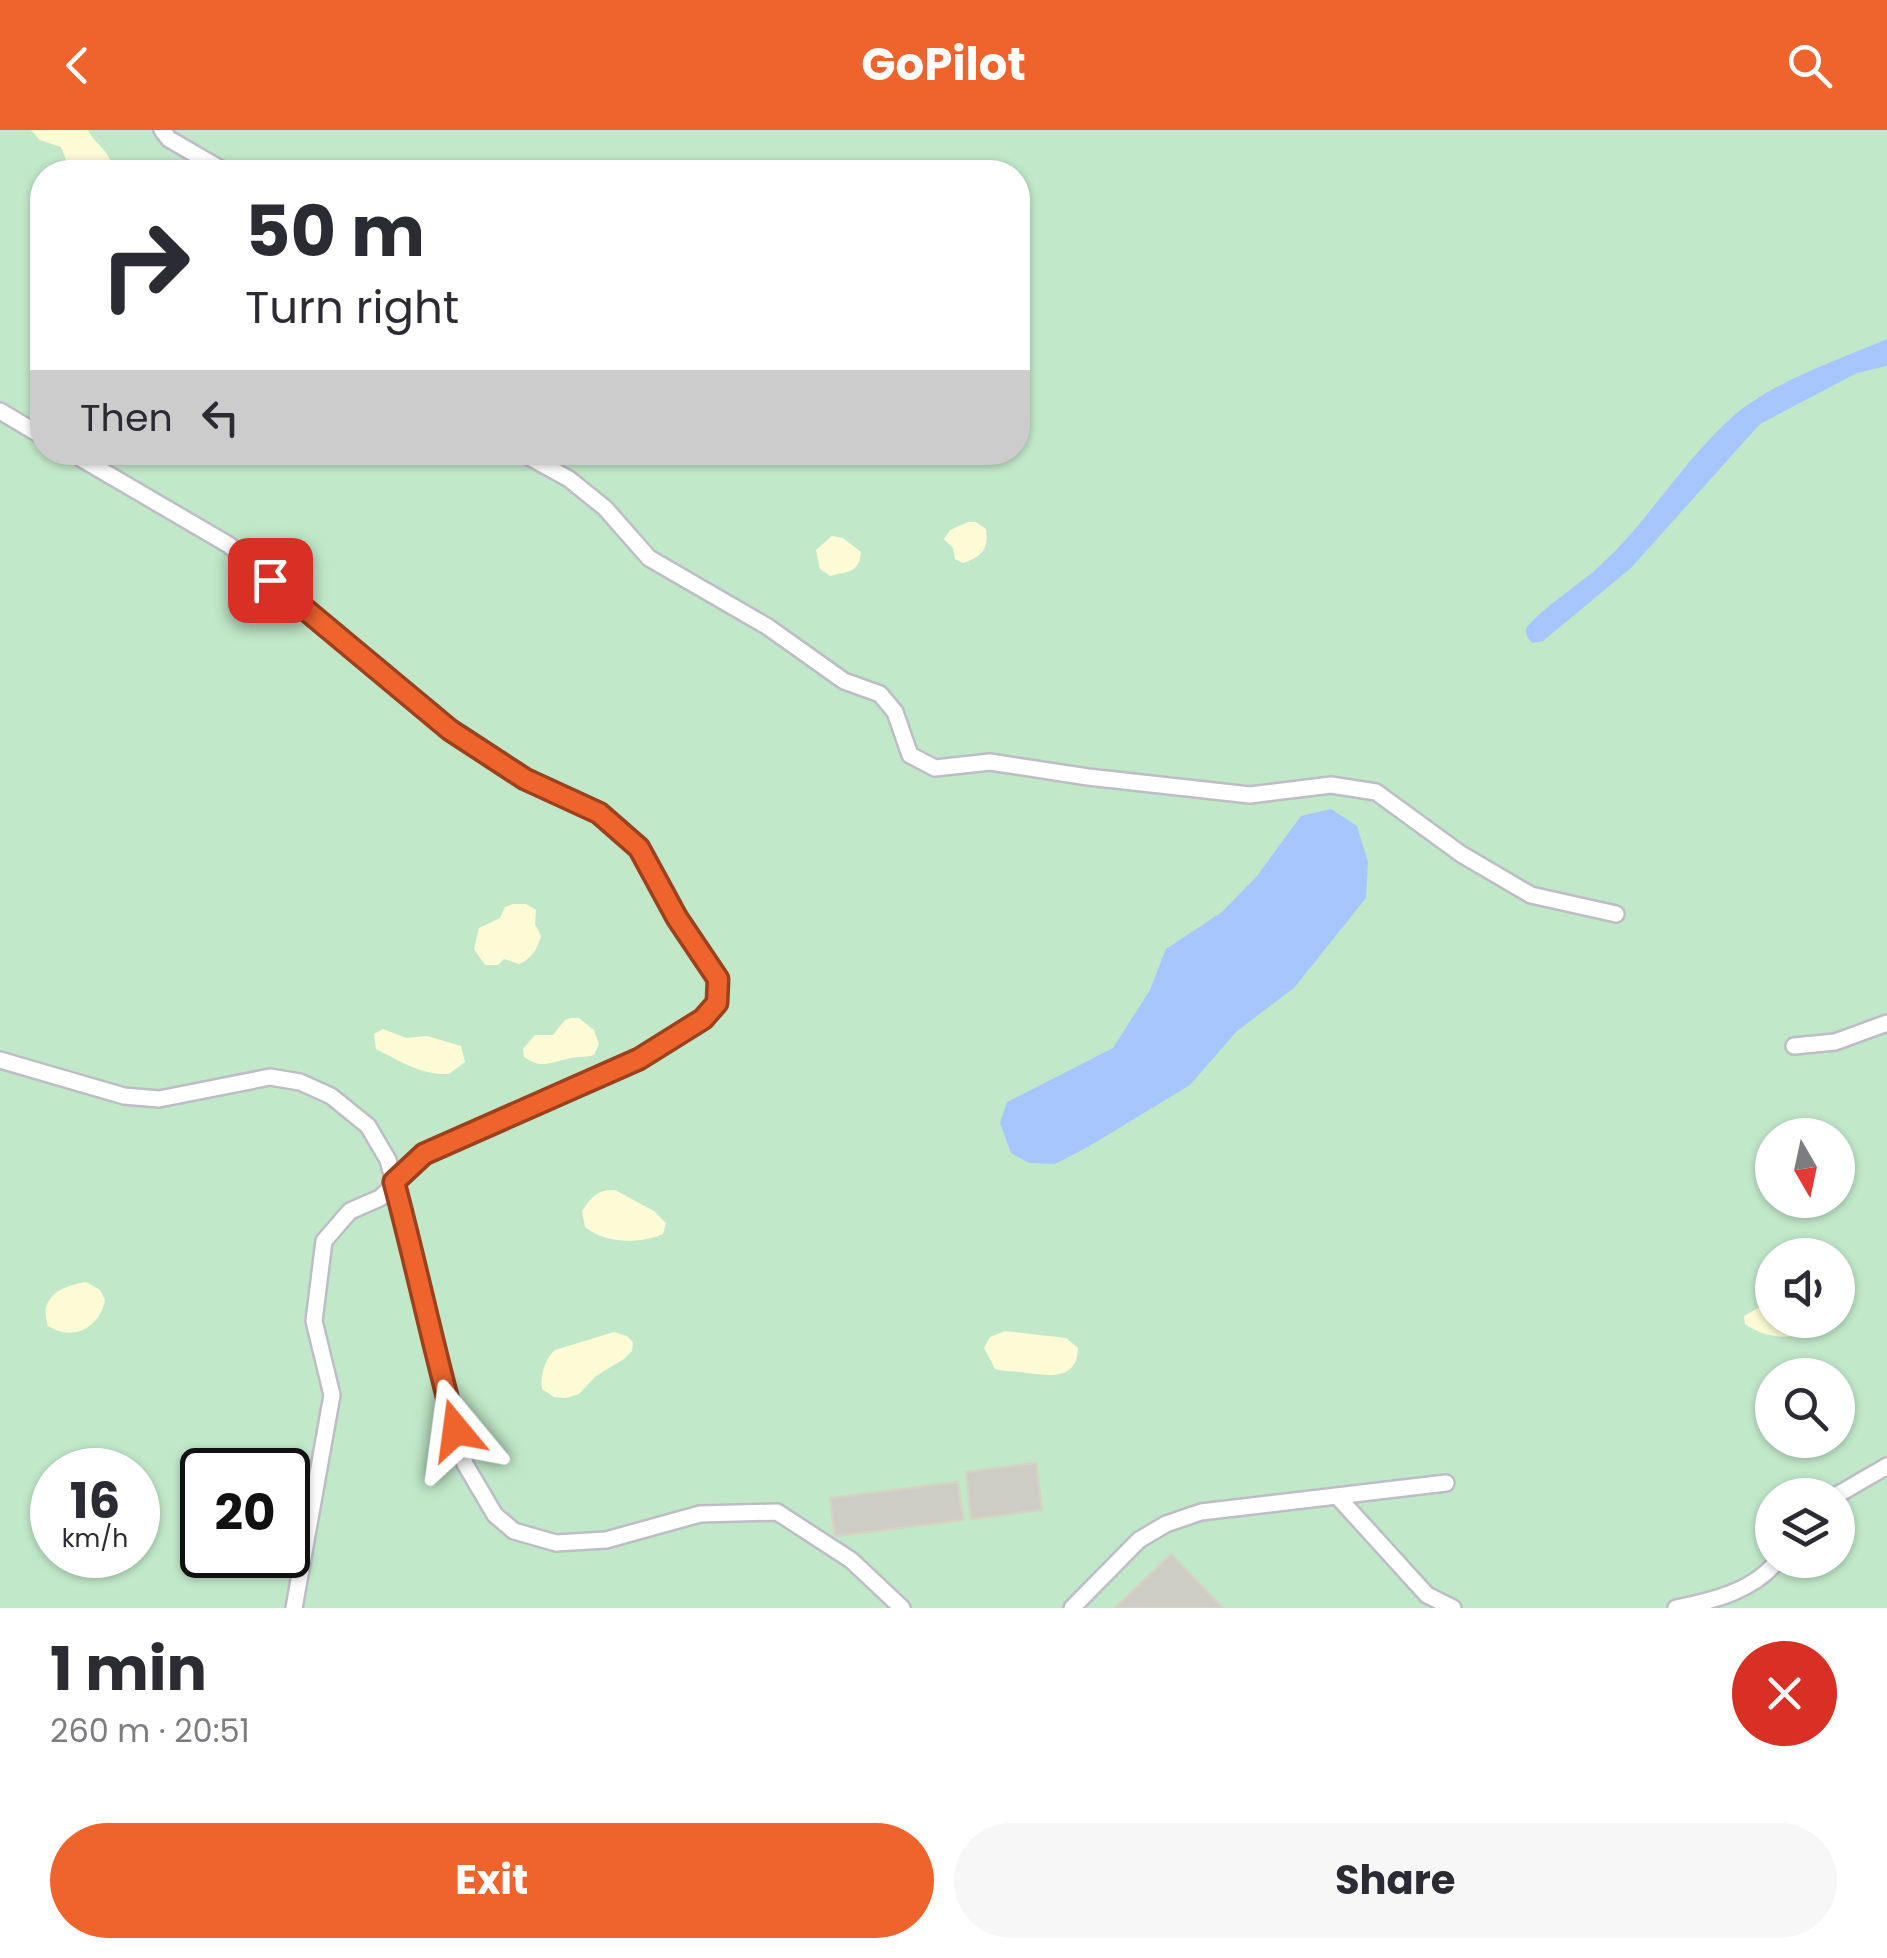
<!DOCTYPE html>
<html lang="en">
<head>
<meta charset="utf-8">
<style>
	:root { --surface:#fff; --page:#f7f7f7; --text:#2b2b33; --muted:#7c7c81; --accent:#ef642d }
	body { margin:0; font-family:Poppins,sans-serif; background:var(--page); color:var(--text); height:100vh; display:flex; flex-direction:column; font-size:38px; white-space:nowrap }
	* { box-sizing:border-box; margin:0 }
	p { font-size:32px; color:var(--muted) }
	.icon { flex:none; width:55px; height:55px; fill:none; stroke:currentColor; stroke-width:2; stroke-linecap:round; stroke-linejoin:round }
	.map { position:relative; height:1478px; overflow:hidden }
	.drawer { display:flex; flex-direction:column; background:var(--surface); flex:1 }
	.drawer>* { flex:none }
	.hud { position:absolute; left:30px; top:30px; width:1000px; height:305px; border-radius:40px; box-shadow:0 2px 8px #0004; background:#fff; color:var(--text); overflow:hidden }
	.needle { width:65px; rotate:171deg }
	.controls { position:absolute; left:1755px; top:988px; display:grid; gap:20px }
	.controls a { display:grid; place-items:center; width:100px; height:100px; border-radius:50%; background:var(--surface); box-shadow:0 2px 8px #0004; font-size:50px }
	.speed { position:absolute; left:30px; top:1318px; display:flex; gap:20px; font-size:50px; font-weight:700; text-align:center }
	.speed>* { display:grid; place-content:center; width:130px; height:130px; border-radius:50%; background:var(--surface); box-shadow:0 2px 8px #0004; line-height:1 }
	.speed small { font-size:25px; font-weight:400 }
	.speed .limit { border:5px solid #111; border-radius:15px; background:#fff; color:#111 }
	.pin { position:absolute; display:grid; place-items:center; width:85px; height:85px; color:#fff; margin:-42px; border-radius:20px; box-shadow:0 5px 15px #0006 }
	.me { position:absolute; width:110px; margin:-55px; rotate:344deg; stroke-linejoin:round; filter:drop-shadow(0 0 8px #0008) }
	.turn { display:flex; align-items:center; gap:35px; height:210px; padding:0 50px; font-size:45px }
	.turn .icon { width:130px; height:130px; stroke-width:2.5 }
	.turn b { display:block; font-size:70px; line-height:85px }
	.then { display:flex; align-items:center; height:95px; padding:0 50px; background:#0003; gap:20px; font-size:38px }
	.round { display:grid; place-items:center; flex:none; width:105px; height:105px; border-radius:52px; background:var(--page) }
	.summary { display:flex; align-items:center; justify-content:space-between; height:170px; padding:0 50px }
	h1 { font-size:60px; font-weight:700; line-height:75px }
	.action { display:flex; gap:20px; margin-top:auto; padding:20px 50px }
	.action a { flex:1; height:115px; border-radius:60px; background:var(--accent); color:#fff; font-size:40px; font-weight:700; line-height:115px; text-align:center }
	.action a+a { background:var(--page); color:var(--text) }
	header { display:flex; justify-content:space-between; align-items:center; height:130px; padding:0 50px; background:var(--accent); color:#fff; font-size:45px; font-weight:700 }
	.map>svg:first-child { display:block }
</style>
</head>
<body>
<header><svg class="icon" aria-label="back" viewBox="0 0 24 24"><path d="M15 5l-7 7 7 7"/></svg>GoPilot<svg class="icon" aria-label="search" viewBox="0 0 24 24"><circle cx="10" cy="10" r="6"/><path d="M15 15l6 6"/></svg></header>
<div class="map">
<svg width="1887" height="1478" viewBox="0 0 1887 1478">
	<rect width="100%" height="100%" fill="#f0f0e6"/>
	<!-- green -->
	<path fill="#c2e8ca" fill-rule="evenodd" d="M0,0H1887V1478H0ZM42,42H1018V322H42ZM1772,1005H1838V1070H1772ZM1772,1125H1838V1190H1772ZM1772,1245H1838V1310H1772ZM52,1340H138V1425H52ZM202,1340H288V1425H202ZM1772,1365H1838V1430H1772Z"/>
	<!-- sand -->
	<path fill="#fcfbd5" d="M31,0H88C95,15 116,25 111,42H76L68,35L61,17L40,10Z
		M968,392H976L986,399C989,419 982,427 963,433L955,429L953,418L944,409L950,400Z
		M832,406L843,408L861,422C859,444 847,441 830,446L820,439L816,420Z
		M513,774H526L536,780L535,794L541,806C537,819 532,829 519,834L504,829L498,835H485L474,819L479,798L500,788L505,777Z
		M571,888H579L594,900L599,914L594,925C584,928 576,926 567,929C549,933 541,939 524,927L523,919L535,905H553L565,890Z
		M383,899L406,908L427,906L461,916L465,932L449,944C420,945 400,931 376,919L374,904Z
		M615,1060L654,1081L666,1093L663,1104C640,1114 606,1114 585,1097L582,1081C591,1067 598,1059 615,1060Z
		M86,1152L100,1160L105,1170C100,1198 72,1212 48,1196C38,1167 61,1156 86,1152Z
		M1760,1177L1772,1178V1190H1828C1805,1211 1770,1212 1745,1194L1744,1186Z
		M1005,1201L1066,1208L1078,1218C1077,1250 1051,1246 1028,1243C1016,1241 1006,1242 995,1239L984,1218L990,1207Z
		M614,1202L627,1206L633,1212L632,1221L624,1229L596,1246L579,1264L566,1268L554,1267L542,1259C540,1246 545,1228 555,1220Z"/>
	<!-- water -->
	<path fill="#a7c6ff" d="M1887,209V236L1857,243L1760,294L1631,438L1543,511L1532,513C1529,509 1525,505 1526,500C1527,490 1583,451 1594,441C1646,396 1680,334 1731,288C1773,251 1836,231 1887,209Z
		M559,323H673C635,331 595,339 559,323Z
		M1331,679L1357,696L1368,732L1366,768L1294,858L1237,901L1190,955L1088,1017L1055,1034L1029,1033L1011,1023L1000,993L1007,972L1113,918L1150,860L1166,819L1222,782L1257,746L1301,686Z"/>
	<!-- building -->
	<path fill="#cdccc5" stroke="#d5d3c4" stroke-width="2.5" d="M1036,1333L1042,1380L971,1389L966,1342Z
		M958,1352L963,1390L835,1406L830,1368Z
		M1171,1424L1223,1478H1115Z"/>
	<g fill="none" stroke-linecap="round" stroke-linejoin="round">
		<defs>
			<path id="service" d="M162,0L169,9L226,42
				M0,281L42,306
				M70,322L229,415L450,600L525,649L599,683L639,718L677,788L718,849L717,873L703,889L639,929L424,1024L380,1068L350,1081L324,1111L314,1191L332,1265L294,1478
				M520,322L569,349L605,378L649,428L768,497L844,551L880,564L895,582L910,625L935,638L990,632L1088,647L1250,665L1331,655L1376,662L1461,724L1531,765L1616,784
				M1794,916L1835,912L1887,893
				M0,930L124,966L159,969L270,947L300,952L331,966L368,996L388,1030L409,1106L427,1195L465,1334L495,1385L514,1401L556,1413L606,1410L700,1384L777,1382L851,1430L902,1478
				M1837,1365L1887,1336
				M1337,1366L1427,1465L1453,1478
				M1072,1478L1139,1410L1166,1394L1201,1382L1446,1353
				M1676,1478C1712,1471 1754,1461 1778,1430"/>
		</defs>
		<!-- service casing -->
		<use href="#service" stroke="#bdbec5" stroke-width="20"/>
		<!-- service -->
		<use href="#service" stroke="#fff" stroke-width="15"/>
	</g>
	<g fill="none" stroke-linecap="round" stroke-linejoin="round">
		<defs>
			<path id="route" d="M270,450L450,600L525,649L599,683L639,718L677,788L718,849L717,873L703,889L639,929L424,1024L394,1052C416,1134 433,1217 456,1300"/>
		</defs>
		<!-- route casing -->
		<use href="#route" stroke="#9b411d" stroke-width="25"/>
		<!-- route -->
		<use href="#route" stroke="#ef642d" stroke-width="18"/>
	</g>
</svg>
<div class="controls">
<a><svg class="needle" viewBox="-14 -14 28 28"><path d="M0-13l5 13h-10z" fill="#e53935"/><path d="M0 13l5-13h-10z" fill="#7c7c81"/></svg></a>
<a><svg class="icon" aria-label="sound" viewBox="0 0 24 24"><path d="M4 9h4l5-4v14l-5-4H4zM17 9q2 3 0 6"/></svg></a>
<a><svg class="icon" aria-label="search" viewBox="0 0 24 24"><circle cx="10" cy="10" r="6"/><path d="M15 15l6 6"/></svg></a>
<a><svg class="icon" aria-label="layers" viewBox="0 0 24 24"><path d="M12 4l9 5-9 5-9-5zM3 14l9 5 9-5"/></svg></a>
</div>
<div class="speed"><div>16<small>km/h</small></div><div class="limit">20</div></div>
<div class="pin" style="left:270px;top:450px;background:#d93025"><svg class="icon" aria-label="arrive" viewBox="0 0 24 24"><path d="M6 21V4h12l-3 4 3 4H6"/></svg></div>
<svg class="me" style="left:456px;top:1300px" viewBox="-20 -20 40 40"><path d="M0-17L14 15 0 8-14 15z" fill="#ef642d" stroke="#fff" stroke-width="4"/></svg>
<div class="hud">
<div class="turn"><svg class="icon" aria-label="right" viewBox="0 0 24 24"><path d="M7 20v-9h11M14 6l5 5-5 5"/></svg><div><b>50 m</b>Turn right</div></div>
<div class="then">Then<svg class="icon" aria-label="left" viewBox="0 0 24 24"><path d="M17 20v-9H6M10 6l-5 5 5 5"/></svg></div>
</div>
</div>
<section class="drawer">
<div class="summary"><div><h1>1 min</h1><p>260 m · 20:51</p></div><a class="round" style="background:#d93025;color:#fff"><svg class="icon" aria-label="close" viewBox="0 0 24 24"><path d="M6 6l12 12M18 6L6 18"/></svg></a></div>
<div class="action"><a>Exit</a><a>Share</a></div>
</section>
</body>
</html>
